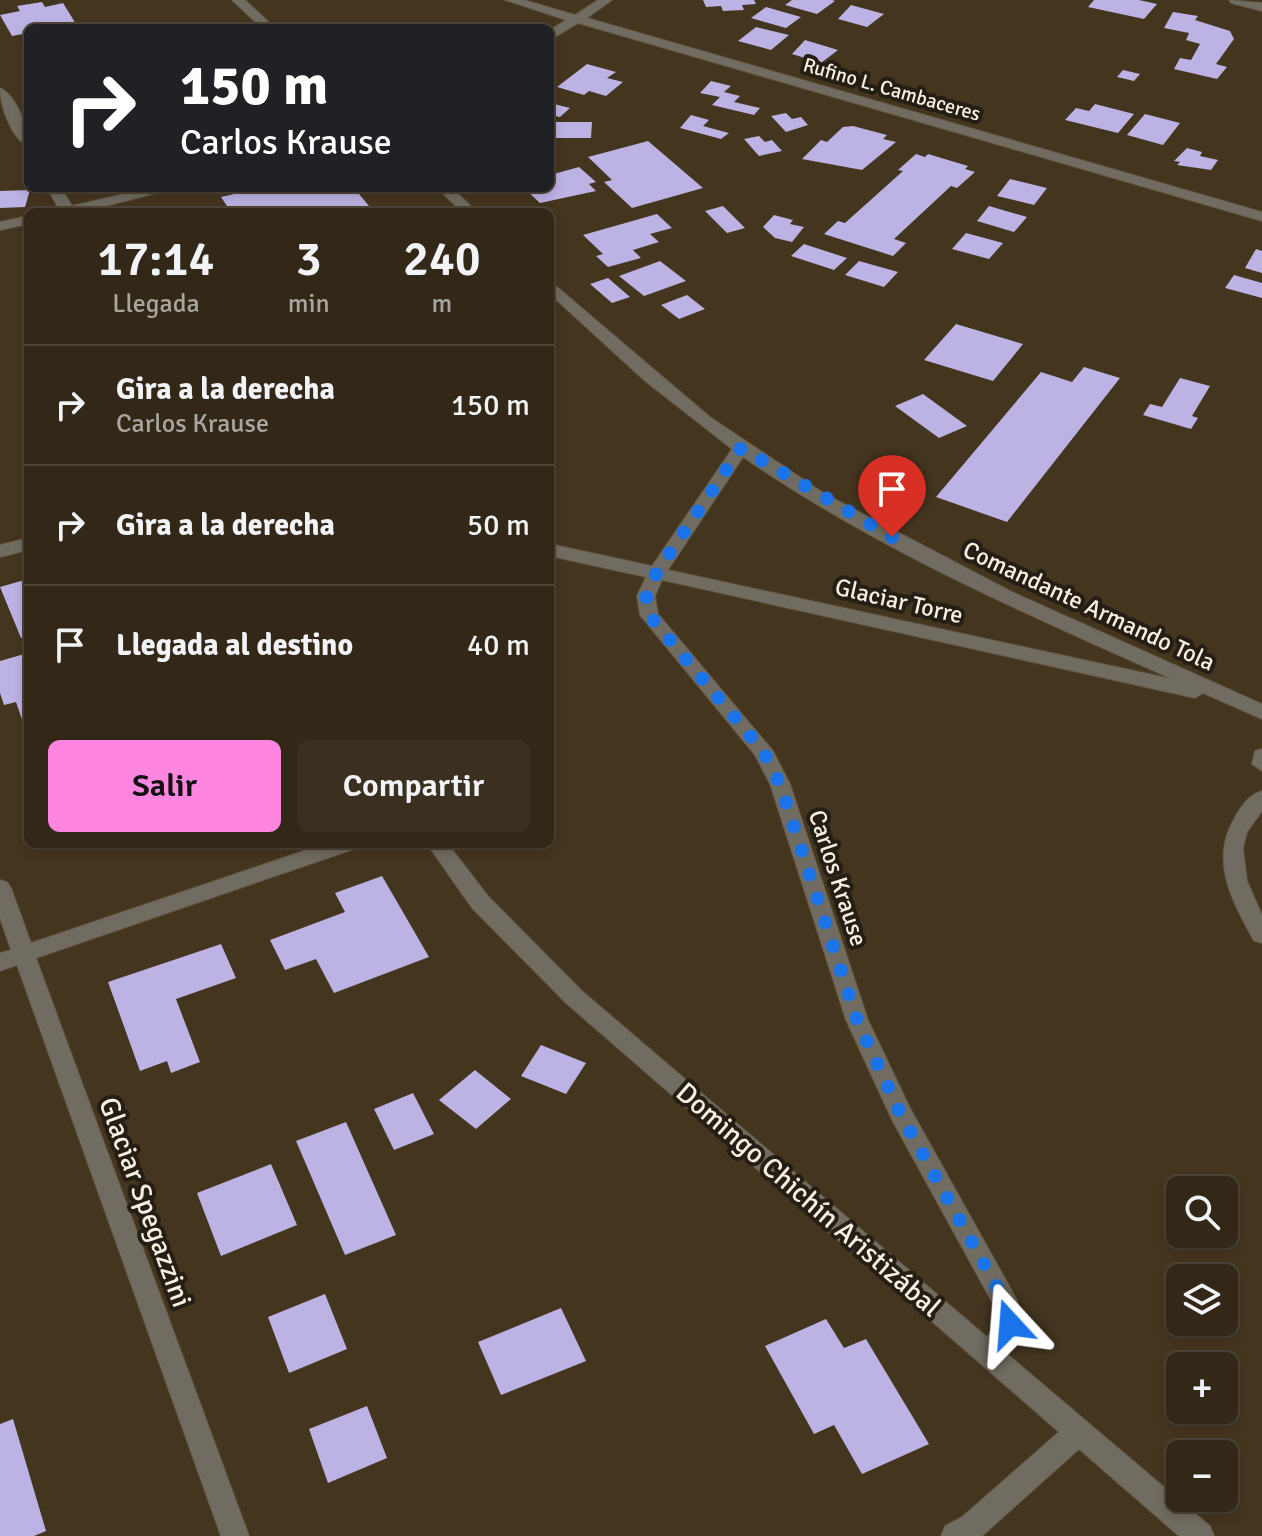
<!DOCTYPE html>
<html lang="es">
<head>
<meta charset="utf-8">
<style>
	:root { --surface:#332817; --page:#3b3020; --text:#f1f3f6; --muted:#a9a6a1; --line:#4e4436; --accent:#fe85e0 }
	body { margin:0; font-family:Signika,sans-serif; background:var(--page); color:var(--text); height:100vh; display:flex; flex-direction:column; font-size:30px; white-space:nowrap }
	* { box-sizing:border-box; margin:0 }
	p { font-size:26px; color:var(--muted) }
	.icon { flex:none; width:44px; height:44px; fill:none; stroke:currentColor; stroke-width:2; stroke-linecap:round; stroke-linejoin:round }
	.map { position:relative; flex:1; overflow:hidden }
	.panel { position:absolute; left:24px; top:208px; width:530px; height:640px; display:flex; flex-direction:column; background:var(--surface); border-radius:12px; box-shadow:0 4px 12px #0003,0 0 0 2px var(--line) }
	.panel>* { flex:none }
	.banner { position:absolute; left:24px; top:24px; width:530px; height:168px; border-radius:12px; box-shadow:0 4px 12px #0003,0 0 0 2px var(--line); background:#202124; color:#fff; overflow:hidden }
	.tools { position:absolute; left:1166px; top:1176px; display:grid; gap:16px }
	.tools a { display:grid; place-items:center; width:72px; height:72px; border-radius:12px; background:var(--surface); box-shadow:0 4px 12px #0003,0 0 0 2px var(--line); font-size:40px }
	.pin { position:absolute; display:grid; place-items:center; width:68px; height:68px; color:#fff; margin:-82px -34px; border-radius:50% 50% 50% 0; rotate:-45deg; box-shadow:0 0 8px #0007 }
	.pin .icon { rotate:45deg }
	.me { position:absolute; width:88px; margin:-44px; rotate:341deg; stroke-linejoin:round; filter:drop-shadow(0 0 6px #0008) }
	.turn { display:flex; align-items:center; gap:28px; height:168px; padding:0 24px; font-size:36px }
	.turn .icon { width:104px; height:104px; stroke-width:2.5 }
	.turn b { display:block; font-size:56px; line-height:68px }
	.eta { display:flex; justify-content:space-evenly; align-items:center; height:136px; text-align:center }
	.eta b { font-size:48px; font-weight:600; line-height:56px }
	.button { display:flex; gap:16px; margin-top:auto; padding:16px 24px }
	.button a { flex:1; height:92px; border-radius:12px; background:var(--accent); color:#111; font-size:32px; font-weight:600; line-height:92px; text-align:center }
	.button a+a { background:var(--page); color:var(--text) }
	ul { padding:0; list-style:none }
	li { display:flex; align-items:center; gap:24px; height:120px; padding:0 24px; border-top:2px solid var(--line) }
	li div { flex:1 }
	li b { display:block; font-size:30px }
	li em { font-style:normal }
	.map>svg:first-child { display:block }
</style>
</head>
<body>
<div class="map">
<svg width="1262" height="1536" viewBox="0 0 1262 1536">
	<rect width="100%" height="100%" fill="#44351f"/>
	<!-- building -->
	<path fill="#bcb2e3" d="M703,0H754L756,4L742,5L744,10L723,11L721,6L706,7Z
		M792,0H832L835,1L817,14L785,5Z
		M1094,0H1139L1157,4L1144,19L1088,7Z
		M42,2L45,7L63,3L76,24L28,28V33L12,36L0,15L20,11L17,6Z
		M851,5L884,14L867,27L838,19Z
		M766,7L801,17L786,28L751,18Z
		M1173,12L1198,16L1195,20L1230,31L1234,39L1216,64L1227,67L1217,79L1174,69L1180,58L1191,60L1200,44L1186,40L1189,33L1164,28Z
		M756,27L789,35L771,50L738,41Z
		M805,40L838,50L821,63L792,54Z
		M587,64L616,72L607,78L623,82L606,96L589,91L584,95L557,87Z
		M1123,70L1140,74L1134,81L1117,77Z
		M711,81L731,86L724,92L740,96L734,102L760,108L754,115L712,105L720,97L700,93Z
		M550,103L570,108L560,117L550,115Z
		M1095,104L1134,114L1118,133L1065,120L1076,108L1089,111Z
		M786,113L792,119L801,117L808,125L786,132L771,116Z
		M1145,114L1180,123L1163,145L1127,135Z
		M691,115L709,120L703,126L729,133L721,139L680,128Z
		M555,122H592L591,138H553Z
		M853,126L887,135L883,139L896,142L862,170L802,159L821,140L827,142L843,127Z
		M759,136L765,142L772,140L782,151L759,156L744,139Z
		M648,141L703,188L632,208L604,182L612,180L588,157Z
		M1187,148L1202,152L1200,156L1218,160L1211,170L1177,165L1180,162L1174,161Z
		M916,154L925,157L928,154L968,166L965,169L975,172L957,188L951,186L894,239L906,243L893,256L824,234L838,221L845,223L903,171L898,170Z
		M579,167L596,182L589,184L596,191L540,203L524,188H550V175Z
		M1010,179L1047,188L1034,205L997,196Z
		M260,188H354L374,212H231L221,197Z
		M30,190L25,207L0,208V191Z
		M723,206L745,228L727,233L705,211Z
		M989,206L1027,217L1014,232L977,221Z
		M657,214L672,228L650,234L659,242L633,250L641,258L608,267L596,256L603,254L583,235Z
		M774,215L793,220L790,224L804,227L792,242L775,238L763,227Z
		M966,233L1003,243L989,259L952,249Z
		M804,244L847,258L834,270L791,256Z
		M1256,249L1262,251V273L1245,268Z
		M660,261L686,281L644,296L619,276Z
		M859,261L898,272L884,287L845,275Z
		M1234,275L1262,283V298L1225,288Z
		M608,278L630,297L612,303L590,284Z
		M687,295L705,309L679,319L661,305Z
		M956,324L1023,344L993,381L924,360Z
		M1084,367L1120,378L1007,522L936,497L1041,372L1072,382Z
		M1180,378L1210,386L1192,416L1198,418L1191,429L1143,415L1150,404L1162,407Z
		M923,394L967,426L939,438L895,406Z
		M28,579V637L21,638L0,587Z
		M28,653V737L16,702L4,705L0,693V661Z
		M382,876L429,957L334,993L316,959L285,970L270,940L345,912L335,893Z
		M221,944L236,978L176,999L200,1062L171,1073L167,1061L140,1071L108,982Z
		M541,1045L586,1063L566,1094L521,1076Z
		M475,1070L511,1099L476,1129L439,1100Z
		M413,1093L434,1134L394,1150L374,1109Z
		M346,1122L396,1235L345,1255L296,1141Z
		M271,1164L297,1225L221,1256L197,1193Z
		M325,1294L347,1349L289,1373L268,1317Z
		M561,1308L586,1361L501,1395L478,1342Z
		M826,1319L844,1348L866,1339L929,1444L862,1474L834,1425L814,1434L765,1346Z
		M367,1406L387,1458L328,1483L309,1429Z
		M13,1419L46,1531L34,1536H0V1424Z"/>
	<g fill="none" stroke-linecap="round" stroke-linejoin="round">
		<defs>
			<path id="minor" d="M232,0H245L275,28H262Z
				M505,0H524L575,15L598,0H612L587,18L1262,212V221L578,23L550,40V30L566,20Z
				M1229,0L1262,3V11L1231,3Z
				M0,88C17,96 28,128 28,146C11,138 0,105 0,88Z
				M47,188H61L72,206L150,188H175L83,212H57L59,209Z
				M437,188H452L477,212H462Z
				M28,216V224L0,230V222Z
				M550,281L710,417L825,494L1012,592L1262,704V719L1203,693L1195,698L662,580L655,596L658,614L773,751L790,784L868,1020L910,1108L1017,1300L1023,1324L1006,1353L1210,1526L1214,1536H1179L1079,1449L982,1536H941L945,1526L962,1517L1059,1432L566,1003L472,908L427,844H448L488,896L582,991L987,1337L997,1322L992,1302L892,1120L846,1020L770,784L755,755L640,615L637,596L646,577L550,556V544L652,566L732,449L645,381L550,294ZM743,457C876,549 1026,614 1172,679L668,570Z
				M28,538V550L0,557V545Z
				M1262,749V771L1252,764L1255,751Z
				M1262,791V811L1247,832L1243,848L1247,881L1262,915V943L1254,941C1232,900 1209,861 1235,817C1241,806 1250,794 1262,791Z
				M324,844H357L354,849L36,958L249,1536H221L17,965L0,971V953L11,950L0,918V880L7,882L11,888L31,943Z"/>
		</defs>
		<!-- minor casing -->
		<use href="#minor" stroke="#61533e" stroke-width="2"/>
		<!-- minor -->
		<use href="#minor" fill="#716c61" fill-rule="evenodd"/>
	</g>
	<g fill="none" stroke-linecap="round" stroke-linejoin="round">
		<!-- route -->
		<path stroke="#1a73e8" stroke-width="14" stroke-dasharray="0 25.2" d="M892,537L741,448L657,572L646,596L649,615L763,751L780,784L857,1020L900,1113L1004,1300L1010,1324"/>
	</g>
	<g text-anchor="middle" stroke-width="8" stroke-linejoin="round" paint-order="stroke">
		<!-- far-street labels -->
		<g font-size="20" fill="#f9efe2" stroke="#251e14">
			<text transform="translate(892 89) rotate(16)" y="7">Rufino L. Cambaceres</text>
		</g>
		<!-- street labels -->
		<g font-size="24" fill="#f9efe2" stroke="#251e14">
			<text transform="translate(899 601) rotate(13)" y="8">Glaciar Torre</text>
			<text transform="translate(1089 606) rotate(25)" y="8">Comandante Armando Tola</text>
			<text transform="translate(838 878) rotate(72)" y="8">Carlos Krause</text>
		</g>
		<!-- near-street labels -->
		<g font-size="28" fill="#f9efe2" stroke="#251e14">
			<text transform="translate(809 1199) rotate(41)" y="10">Domingo Chichín Aristizábal</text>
			<text transform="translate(146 1202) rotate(70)" y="10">Glaciar Spegazzini</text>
		</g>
	</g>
</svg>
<div class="tools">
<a><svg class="icon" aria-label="search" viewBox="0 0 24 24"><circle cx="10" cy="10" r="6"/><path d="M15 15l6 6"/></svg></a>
<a><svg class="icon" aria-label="layers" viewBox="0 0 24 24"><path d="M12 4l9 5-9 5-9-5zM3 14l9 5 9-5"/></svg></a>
<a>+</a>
<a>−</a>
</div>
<div class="pin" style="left:892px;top:537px;background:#d93025"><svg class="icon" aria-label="arrive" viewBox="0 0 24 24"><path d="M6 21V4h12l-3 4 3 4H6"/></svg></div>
<svg class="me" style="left:1010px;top:1324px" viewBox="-20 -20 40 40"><path d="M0-17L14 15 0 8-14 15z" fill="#1a73e8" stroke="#fff" stroke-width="4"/></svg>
<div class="banner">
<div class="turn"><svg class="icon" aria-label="right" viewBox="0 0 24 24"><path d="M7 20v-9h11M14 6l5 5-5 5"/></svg><div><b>150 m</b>Carlos Krause</div></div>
</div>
<section class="panel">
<div class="eta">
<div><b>17:14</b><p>Llegada</p></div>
<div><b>3</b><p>min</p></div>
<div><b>240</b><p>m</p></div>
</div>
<ul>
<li><svg class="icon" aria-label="right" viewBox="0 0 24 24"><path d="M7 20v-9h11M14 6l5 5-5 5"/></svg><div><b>Gira a la derecha</b><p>Carlos Krause</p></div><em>150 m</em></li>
<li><svg class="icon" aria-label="right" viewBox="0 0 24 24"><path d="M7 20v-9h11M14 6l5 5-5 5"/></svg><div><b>Gira a la derecha</b></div><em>50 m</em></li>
<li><svg class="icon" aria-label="arrive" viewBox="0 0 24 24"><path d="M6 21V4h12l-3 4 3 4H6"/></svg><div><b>Llegada al destino</b></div><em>40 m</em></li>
</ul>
<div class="button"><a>Salir</a><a>Compartir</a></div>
</section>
</div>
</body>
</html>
